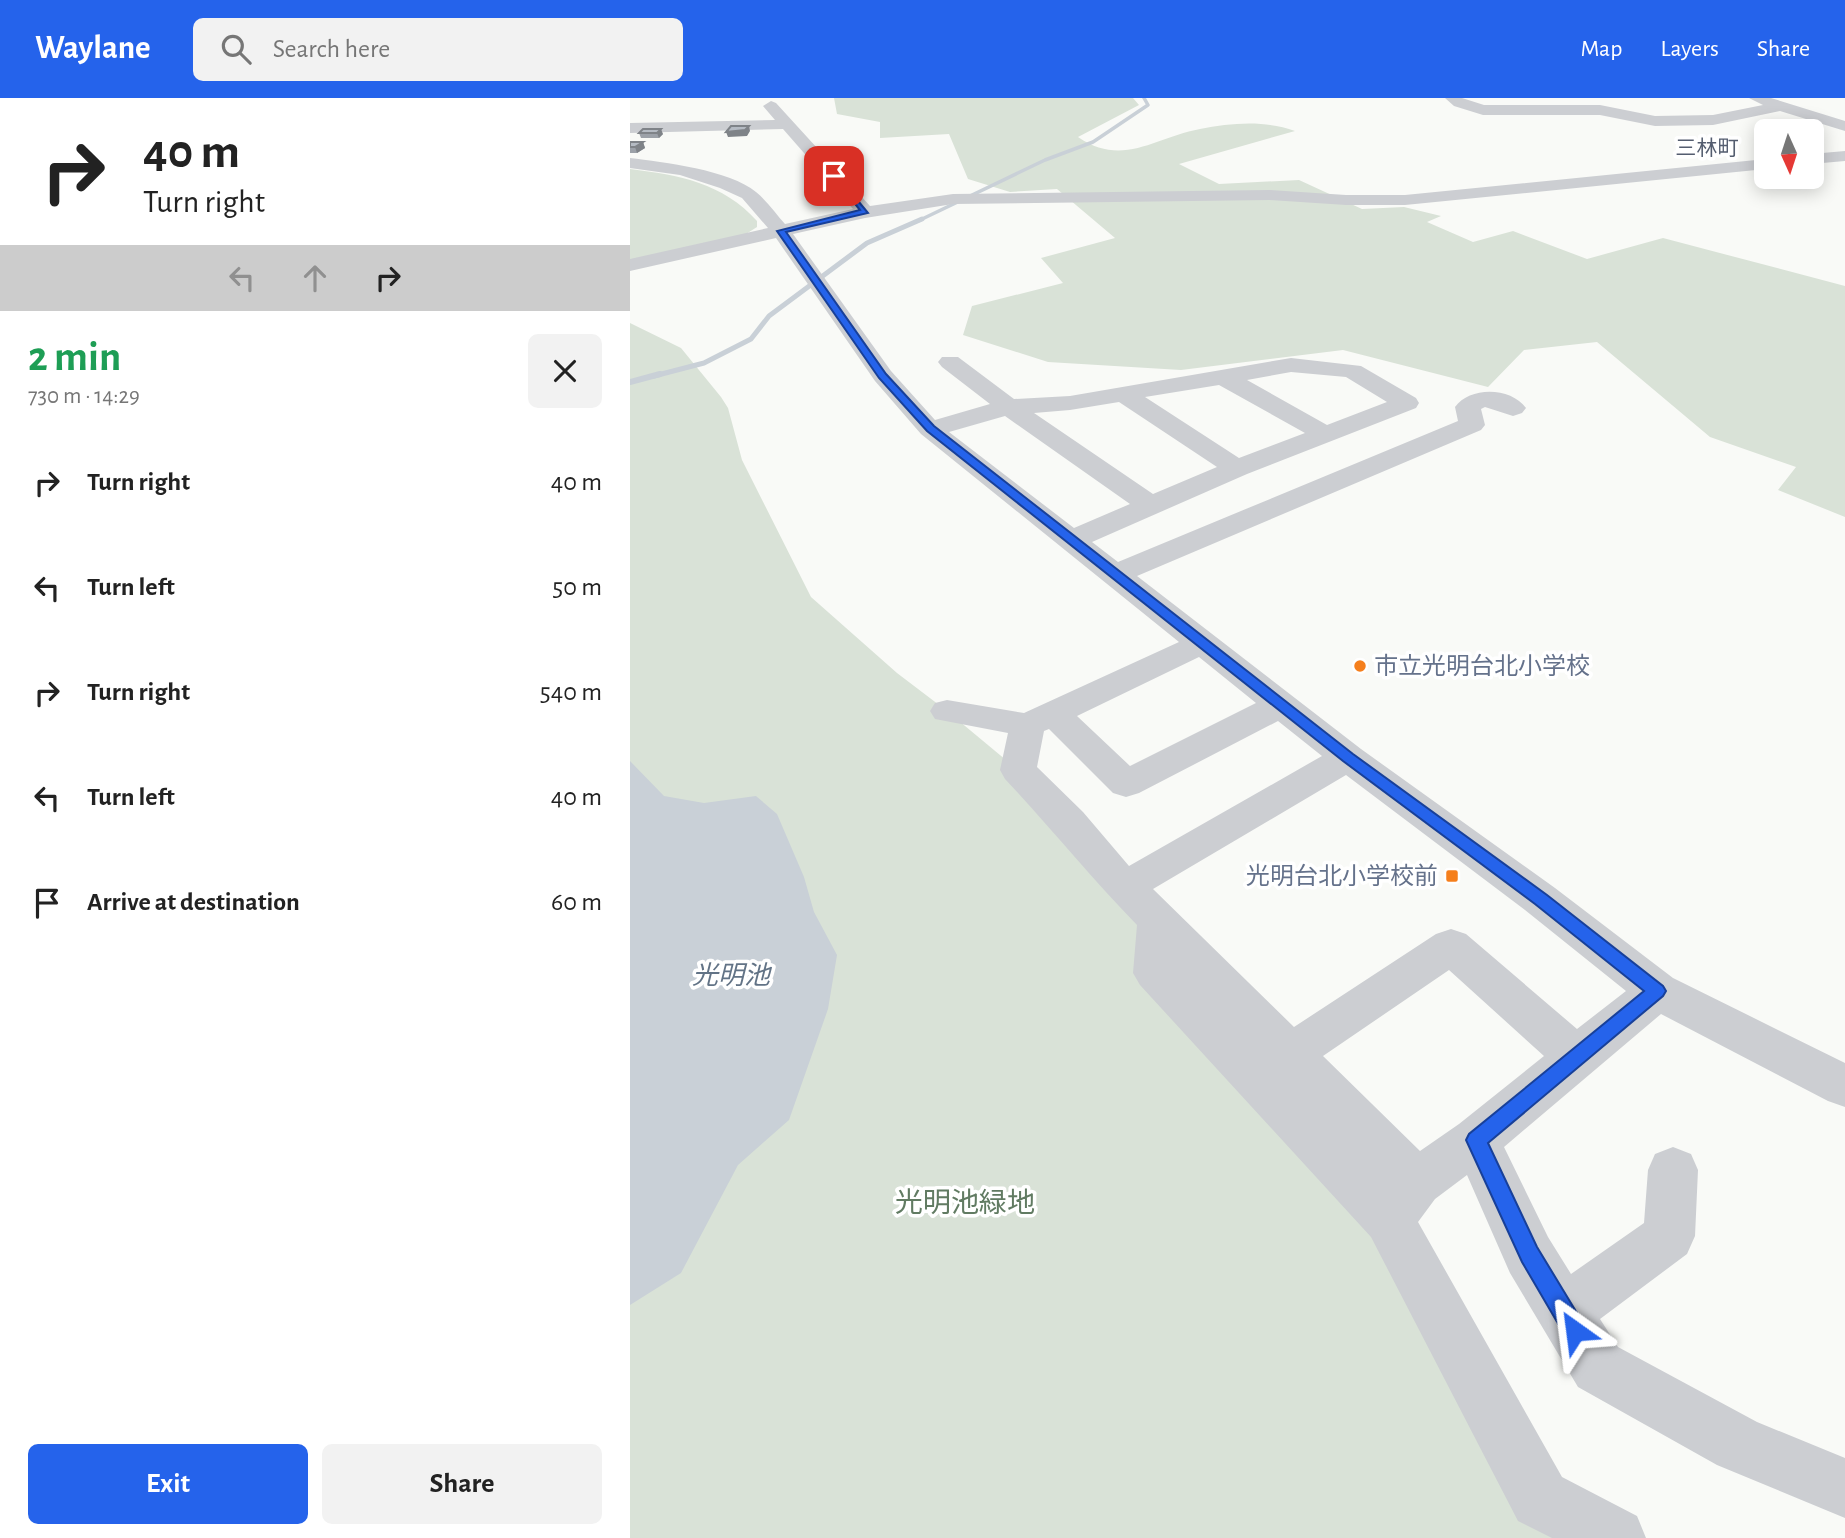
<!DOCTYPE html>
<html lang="en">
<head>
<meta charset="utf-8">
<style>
	:root { --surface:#fff; --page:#f2f2f2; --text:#222; --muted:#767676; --accent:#2563eb }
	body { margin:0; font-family:"Alegreya Sans","Noto Sans JP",sans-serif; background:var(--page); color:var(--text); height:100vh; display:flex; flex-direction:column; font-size:26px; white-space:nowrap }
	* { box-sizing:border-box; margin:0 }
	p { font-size:23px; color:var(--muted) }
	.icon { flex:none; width:38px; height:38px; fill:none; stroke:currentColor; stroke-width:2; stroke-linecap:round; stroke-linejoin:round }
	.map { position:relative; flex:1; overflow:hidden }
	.panel { display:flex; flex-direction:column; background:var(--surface); width:630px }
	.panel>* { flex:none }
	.guide { background:#fff; color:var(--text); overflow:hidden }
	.needle { width:46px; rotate:177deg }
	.fabs { position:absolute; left:1124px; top:21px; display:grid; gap:14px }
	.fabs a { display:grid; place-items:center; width:70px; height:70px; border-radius:10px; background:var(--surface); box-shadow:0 4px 18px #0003; font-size:35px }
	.pin { position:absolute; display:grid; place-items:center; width:60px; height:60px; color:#fff; margin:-30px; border-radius:14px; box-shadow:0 4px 10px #0006 }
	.me { position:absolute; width:77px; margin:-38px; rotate:329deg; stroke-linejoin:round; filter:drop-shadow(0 0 5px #0008) }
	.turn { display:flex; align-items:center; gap:24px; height:147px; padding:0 28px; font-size:32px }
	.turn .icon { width:91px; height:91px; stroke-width:2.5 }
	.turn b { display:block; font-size:49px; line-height:60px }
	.lanes { display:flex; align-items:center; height:66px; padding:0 28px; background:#0003; justify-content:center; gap:35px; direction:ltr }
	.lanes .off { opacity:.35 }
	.round { display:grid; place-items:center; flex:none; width:74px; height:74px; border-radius:10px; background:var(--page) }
	.headline { display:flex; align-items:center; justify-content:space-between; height:119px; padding:0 28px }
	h1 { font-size:42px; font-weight:600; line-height:52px; color:#1e9e55 }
	.button { display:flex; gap:14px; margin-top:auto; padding:14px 28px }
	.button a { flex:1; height:80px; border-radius:10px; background:var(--accent); color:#fff; font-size:28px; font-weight:600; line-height:80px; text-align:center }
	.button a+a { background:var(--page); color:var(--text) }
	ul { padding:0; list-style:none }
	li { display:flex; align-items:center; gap:21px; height:105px; padding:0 28px }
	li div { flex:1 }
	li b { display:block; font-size:26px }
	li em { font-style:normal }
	header { display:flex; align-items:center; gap:42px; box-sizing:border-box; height:98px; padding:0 35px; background:var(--accent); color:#fff }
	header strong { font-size:33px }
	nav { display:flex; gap:38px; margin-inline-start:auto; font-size:24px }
	.search { width:490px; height:63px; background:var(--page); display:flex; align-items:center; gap:18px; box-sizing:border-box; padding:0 24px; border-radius:10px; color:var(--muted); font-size:26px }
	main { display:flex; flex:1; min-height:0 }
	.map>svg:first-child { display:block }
</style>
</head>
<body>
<header>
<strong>Waylane</strong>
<div class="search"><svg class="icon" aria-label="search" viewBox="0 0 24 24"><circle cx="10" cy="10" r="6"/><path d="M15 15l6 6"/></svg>Search here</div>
<nav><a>Map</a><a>Layers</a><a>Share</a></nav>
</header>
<main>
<section class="panel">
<div class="guide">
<div class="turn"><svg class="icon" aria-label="right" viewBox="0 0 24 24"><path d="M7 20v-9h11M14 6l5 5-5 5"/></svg><div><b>40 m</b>Turn right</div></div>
<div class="lanes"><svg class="icon off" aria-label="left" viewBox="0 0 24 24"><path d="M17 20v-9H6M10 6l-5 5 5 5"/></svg><svg class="icon off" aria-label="ahead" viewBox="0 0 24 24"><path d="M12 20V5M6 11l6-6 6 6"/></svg><svg class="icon" aria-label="right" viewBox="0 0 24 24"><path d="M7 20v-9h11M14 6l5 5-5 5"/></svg></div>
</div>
<div class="headline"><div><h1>2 min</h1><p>730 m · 14:29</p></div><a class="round"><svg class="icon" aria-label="close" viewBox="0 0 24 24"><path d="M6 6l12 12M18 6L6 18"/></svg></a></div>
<ul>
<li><svg class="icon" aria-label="right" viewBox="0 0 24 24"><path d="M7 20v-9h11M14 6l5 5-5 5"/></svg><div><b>Turn right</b></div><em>40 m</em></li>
<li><svg class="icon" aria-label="left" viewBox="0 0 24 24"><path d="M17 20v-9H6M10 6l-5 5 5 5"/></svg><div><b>Turn left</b></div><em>50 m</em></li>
<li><svg class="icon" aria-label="right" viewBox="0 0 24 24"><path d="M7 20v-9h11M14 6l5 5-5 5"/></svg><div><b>Turn right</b></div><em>540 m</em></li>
<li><svg class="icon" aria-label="left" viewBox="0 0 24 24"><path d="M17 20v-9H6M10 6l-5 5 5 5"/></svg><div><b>Turn left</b></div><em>40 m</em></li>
<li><svg class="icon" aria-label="arrive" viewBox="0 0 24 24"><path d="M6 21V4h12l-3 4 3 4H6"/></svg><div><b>Arrive at destination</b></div><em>60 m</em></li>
</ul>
<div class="button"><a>Exit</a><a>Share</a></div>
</section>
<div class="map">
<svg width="1215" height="1440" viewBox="0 0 1215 1440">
	<rect width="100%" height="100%" fill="#f9faf7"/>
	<!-- green -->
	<path fill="#d9e2d7" d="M204,0H503L509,7L448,39C493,70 525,39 570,31C601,25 635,22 665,33L549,66L589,86L669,82L732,111L774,109L811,118L797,124L843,144L883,133L957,161L1033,140L1215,188V419L1148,392L1166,369L1080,339L967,244L894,252L858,289L713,252L551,272L418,264L333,237L342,208L433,185L411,160L485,140L427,91L380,94L338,81L319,36L250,40V24L207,16Z
		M0,71C49,77 93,85 127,123V129L116,136L0,163Z
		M0,225L51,250L91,299L98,310L112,362L181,499L267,575L317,613L388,672L742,1118L943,1440H0Z"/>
	<!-- water -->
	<path fill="#c9d0d7" d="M0,663L34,698L74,705L126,698L147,716L174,779L184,814L207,857L198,911L159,1022L108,1067L51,1175L0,1207Z"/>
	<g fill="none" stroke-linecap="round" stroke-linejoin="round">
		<!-- stream-far2 -->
		<path stroke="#c9d0d7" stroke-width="3.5" d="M288,123L415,62L463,44L518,7L514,0"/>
		<!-- stream-far1 -->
		<path stroke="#c9d0d7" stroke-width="5" d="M24,278L74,265L121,241L139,218L237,145L292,121"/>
		<!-- stream -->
		<path stroke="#c9d0d7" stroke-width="6" d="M0,284L30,276"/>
		<!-- minor -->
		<path fill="#ccced2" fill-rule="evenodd" d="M815,0H832L854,7H970L1025,18L1083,17L1133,7L1119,0H1141L1215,23V33L1150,13L1083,27L1025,28L970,17H853L824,8Z
			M141,3L146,5L240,108L323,96L640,92L716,97H775L1136,61V71L775,107H716L640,102L323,106L235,120L163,136L261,273L305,322L360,306L312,269L308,264L312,259H328L384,301L440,298L661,260L731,268L786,300L789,305L786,310L617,376L462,444L488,464L828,323L825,309C840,288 881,289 896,310L892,315L883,318L855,309L851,311L855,327L851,332L507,478L731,651L925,790L1043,880L1215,965V1009L1198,1003L1031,916L874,1049L918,1139L941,1176L1014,1125L1018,1072L1025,1056L1043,1049L1061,1056L1068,1072L1065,1138L1057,1156L970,1221L988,1249L1127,1324L1215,1360V1420L1087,1367L948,1289L880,1175L837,1077L805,1101L788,1124L932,1379L1007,1418L1016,1440H922L888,1423L741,1139L510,887L503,875L507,827C461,780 420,729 375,681L370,672L378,635L305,621L300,613L305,605L317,602L394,615L549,544L291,336L245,283L146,140L0,173V161L138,130L112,100L90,90L50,77L0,70V60C33,64 100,72 126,94C137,103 146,116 155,126L223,111L153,31L0,35V25L145,22L133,8ZM661,274L716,279L757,304L697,327L617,282ZM589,287L675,335L609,360L515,299ZM489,304L587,369L523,396L404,315L440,312ZM375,318L500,406L444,430L319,334ZM569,559L626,605L500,668L447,618ZM648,623L692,658L499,768L453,714L407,669L414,633L419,631L483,695L496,699L509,695ZM716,677L895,812L996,893L947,931L836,836L821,831L806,836L664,929L523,791ZM819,872L914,958L829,1026L790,1053L693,958Z
			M1215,53V63L1181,66V56Z"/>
	</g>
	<!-- wall -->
	<path fill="#9ca1a8" d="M13,31L33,36L29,40H11L9,35Z
		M0,44H13L15,50L7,55H0Z"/>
	<!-- shaded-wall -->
	<path fill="#7f8388" d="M119,28L120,33L117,38L98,39L96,34Z
		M31,31L33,36L29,40L27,35Z
		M13,44L15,50L7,55L5,49Z"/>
	<!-- building -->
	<path fill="#b5bbc3" stroke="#7f8388" stroke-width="2" d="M101,28H119L115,32L96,34Z
		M13,31H31L27,35H9Z
		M0,44H13L5,49H0Z"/>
	<!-- route -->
	<path fill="#2563eb" stroke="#184099" stroke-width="2" d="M201,76H206L238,115L156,134L256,276L304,328L723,656L917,797L1033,888L1036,893L1033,898L858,1045L907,1149L953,1225L957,1233L953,1241L945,1244L937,1241L892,1164L836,1042L839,1036L1014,893L905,806L713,663L297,333L249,280L147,133L230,112Z"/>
	<!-- markers -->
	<g fill="#f57f1c" stroke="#fff" stroke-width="2.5">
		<circle cx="730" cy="568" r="7"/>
		<rect x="815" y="771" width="14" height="14" rx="3.5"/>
	</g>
	<g text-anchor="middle" stroke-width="7" stroke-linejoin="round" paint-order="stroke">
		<!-- far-neighbourhood labels -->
		<g font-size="21" fill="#545d6f" stroke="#fff">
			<text x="1077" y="57">三林町</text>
		</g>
		<!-- poi labels -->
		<g font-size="24" fill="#65728b" stroke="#fff" text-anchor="start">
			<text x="744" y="576">市立光明台北小学校</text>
			<text x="808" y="786" text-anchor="end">光明台北小学校前</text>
		</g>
		<!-- water labels -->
		<g font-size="26" font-style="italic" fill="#627386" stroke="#fff">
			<text x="101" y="886">光明池</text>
		</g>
		<!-- near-park labels -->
		<g font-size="28" fill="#617b62" stroke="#fff">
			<text x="335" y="1114">光明池緑地</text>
		</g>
	</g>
</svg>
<div class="fabs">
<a><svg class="needle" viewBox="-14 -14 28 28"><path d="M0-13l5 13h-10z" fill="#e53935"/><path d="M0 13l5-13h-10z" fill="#767676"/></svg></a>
</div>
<div class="pin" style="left:204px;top:78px;background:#d93025"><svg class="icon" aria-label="arrive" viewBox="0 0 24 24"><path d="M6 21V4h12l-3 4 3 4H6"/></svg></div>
<svg class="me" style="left:945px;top:1233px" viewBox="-20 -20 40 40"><path d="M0-17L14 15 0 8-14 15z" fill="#2563eb" stroke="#fff" stroke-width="4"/></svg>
</div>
</main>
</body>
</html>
